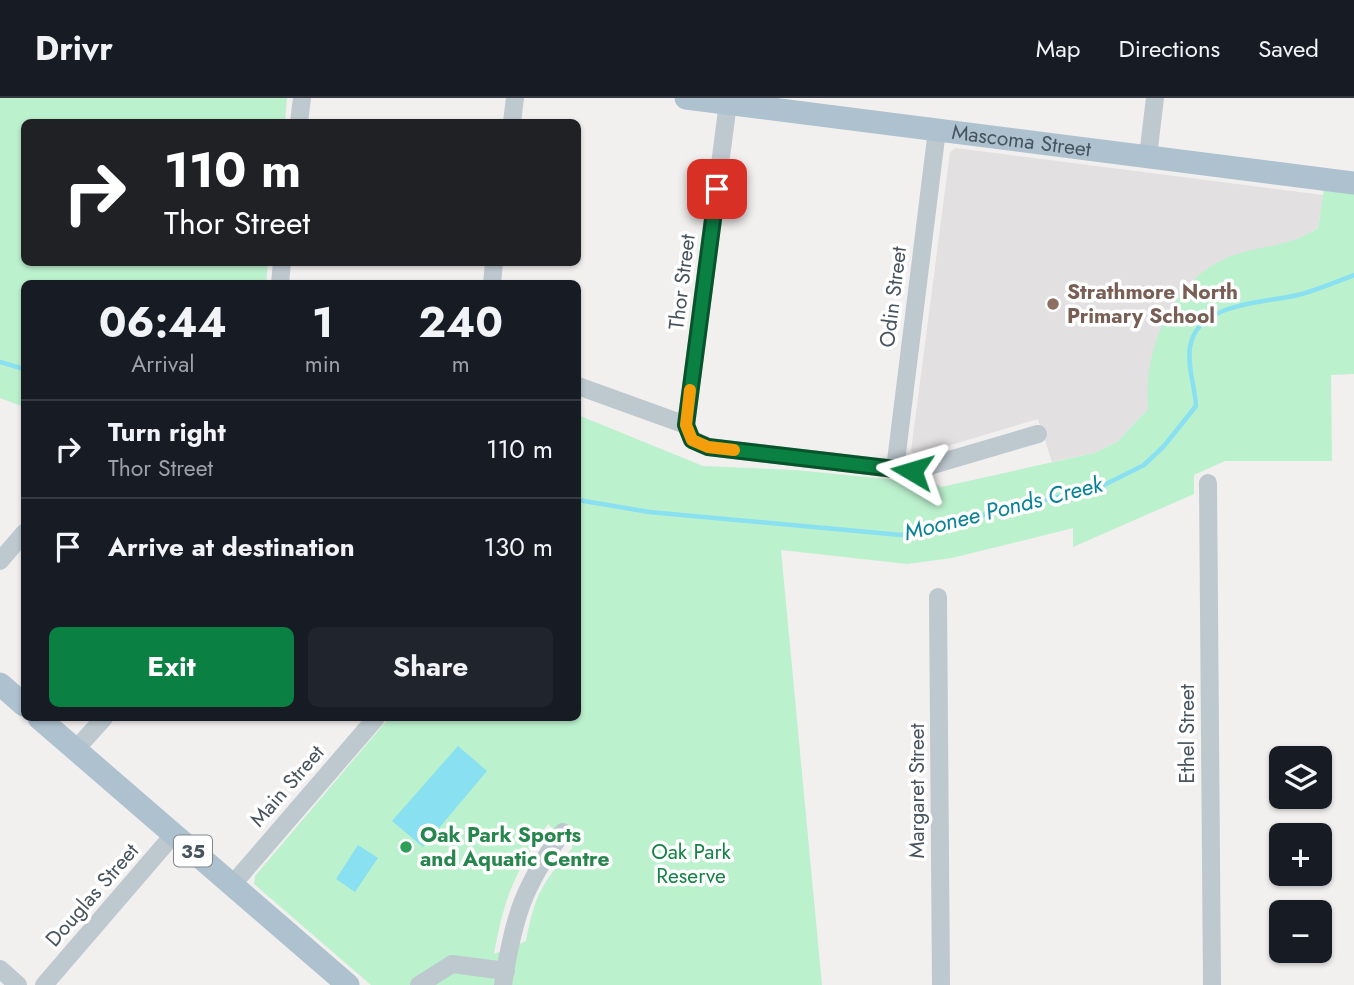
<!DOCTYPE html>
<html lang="en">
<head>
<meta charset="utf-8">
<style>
	:root { --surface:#171b24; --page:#20242c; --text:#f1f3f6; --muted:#9ea1a6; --line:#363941; --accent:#0b8043 }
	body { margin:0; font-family:Jost,sans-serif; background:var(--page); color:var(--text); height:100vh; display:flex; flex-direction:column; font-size:26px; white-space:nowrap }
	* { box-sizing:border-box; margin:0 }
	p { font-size:23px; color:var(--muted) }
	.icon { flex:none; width:38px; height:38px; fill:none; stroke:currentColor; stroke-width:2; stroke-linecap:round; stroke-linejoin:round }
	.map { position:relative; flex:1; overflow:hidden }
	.panel { position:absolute; left:21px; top:182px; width:560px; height:441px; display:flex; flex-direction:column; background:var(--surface); border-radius:10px; box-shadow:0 2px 5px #0004 }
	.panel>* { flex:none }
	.guide { position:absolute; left:21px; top:21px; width:560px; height:147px; border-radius:10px; box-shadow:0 2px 5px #0004; background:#202124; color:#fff; overflow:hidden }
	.tools { position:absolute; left:1269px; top:648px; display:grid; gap:14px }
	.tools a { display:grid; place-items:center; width:63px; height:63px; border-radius:10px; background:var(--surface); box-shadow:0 2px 5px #0004; font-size:35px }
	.pin { position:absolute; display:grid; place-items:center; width:60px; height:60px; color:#fff; margin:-30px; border-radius:14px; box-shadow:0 4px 10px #0006 }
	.me { position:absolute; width:77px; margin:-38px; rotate:277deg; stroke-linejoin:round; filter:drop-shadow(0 0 5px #0008) }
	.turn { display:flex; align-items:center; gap:24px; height:147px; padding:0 28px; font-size:32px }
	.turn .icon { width:91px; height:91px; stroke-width:2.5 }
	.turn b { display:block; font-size:49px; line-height:60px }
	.eta { display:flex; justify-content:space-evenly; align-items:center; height:119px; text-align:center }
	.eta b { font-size:42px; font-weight:700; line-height:49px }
	.action { display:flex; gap:14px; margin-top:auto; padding:14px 28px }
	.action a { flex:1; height:80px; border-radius:10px; background:var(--accent); color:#fff; font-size:28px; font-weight:700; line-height:80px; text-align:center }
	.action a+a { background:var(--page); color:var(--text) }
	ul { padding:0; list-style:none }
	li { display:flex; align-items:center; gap:21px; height:98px; padding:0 28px; border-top:2px solid var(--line) }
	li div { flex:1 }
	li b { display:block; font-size:26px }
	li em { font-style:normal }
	header { display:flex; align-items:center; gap:42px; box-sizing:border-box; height:98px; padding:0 35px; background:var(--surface); border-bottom:2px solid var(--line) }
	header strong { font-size:33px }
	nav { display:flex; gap:38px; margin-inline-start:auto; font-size:24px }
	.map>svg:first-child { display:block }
</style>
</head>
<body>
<header>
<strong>Drivr</strong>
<nav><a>Map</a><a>Directions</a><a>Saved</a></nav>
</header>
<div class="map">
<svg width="1354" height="887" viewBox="0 0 1354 887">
	<rect width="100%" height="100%" fill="#f2efef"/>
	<!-- education -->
	<path fill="#e3e0e1" d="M956,50L1323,97L1318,130L1296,143L1235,157L1152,257L1148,311L1117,344L1094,355L1052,364L1038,321L917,357L911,353L950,54Z"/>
	<!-- green -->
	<path fill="#bcf1ce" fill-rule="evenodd" d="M0,0H287L285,24H24V164L268,165L266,185L24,186V309L0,300Z
		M1324,90L1354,94V276L1331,277L1332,363H1225L1194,377V396L1073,449V430L952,460L907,466L781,452L822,887H371L254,786L255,778L389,620H578V317L703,368L796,372L886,381L921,377L941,389L1094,355L1117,344L1148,311C1143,249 1174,176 1237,156C1269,146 1288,149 1318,130ZM548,726L573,749C542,786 535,795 526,843L494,856C505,797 514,776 548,726Z"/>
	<!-- water -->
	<path fill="#88e0f0" d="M458,648L487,673L423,749L392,723Z
		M358,747L378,760L355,794L336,781Z"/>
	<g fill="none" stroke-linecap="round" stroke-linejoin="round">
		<!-- stream -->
		<path stroke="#88e0f0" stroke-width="4.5" d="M0,264L24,271
			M578,402L649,414L901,437L1102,388L1144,367L1164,348L1196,308C1195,288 1187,269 1190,249C1197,204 1265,205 1298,197C1317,192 1336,184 1354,177"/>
		<!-- minor -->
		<path stroke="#bdc8cf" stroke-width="18" d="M299,24L302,0
			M512,24L515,0
			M1148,58L1155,0
			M280,186L282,164
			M492,186L494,164
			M578,288L686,327L692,342L708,349L912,373L1038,336
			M686,327L728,5
			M895,371L937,32
			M1208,385L1212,887
			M0,463L24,435
			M938,499L941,887
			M76,651L104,620
			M232,787L376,620
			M0,871L18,887
			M44,887L174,736
			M419,887L452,866L506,873
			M503,887C513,821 523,788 563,734"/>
		<!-- major -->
		<g stroke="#aec1cf" stroke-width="23">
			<path id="s1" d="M686,0L1354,85"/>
			<path d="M0,586L24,607"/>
			<path d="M39,620L348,887"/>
		</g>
	</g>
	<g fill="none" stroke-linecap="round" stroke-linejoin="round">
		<defs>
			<path id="route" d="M717,91L686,327L692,342L708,349L912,373"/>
		</defs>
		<!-- route casing -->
		<use href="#route" stroke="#07532c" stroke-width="18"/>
		<!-- route -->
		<use href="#route" stroke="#0b8043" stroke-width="12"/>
		<!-- slow -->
		<path stroke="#f59e0b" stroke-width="12" d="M690,292L686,327L692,342L708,349L734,352"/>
	</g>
	<!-- markers -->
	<circle fill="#8d6e63" stroke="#fff" stroke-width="2.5" cx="1053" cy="206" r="7"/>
	<circle fill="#2e9e5b" stroke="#fff" stroke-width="2.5" cx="406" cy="749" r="7"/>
	<g text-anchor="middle" stroke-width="7" stroke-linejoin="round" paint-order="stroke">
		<!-- shield labels -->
		<rect fill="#fff" stroke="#7e878e" stroke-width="2" x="174" y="737.5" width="38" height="31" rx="5"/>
		<g font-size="19" font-weight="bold" fill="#47545e">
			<text x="193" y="760">35</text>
		</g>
		<!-- street labels -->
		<g font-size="21" fill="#47545e" stroke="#fff">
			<text dy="7" stroke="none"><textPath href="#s1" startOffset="338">Mascoma Street</textPath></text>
			<text transform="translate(682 184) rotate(-83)" y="7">Thor Street</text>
			<text transform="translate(893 199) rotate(-83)" y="7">Odin Street</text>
			<text transform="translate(1187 636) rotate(-90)" y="7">Ethel Street</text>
			<text transform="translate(287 688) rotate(-49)" y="7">Main Street</text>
			<text transform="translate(917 693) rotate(-90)" y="7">Margaret Street</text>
			<text transform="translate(92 797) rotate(-49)" y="7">Douglas Street</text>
		</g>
		<!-- education labels -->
		<g font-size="21" font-weight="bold" fill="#785e54" stroke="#fff" text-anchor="start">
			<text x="1067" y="201">Strathmore North<tspan x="1067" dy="24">Primary School</tspan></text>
		</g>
		<!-- leisure labels -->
		<g font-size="21" font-weight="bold" fill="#27864d" stroke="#fff" text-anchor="start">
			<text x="420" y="744">Oak Park Sports<tspan x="420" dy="24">and Aquatic Centre</tspan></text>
		</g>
		<!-- park labels -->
		<g font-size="21" fill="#138345" stroke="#fff">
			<text x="691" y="761">Oak Park<tspan x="691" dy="24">Reserve</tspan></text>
		</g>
		<!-- water labels -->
		<g font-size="23" font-style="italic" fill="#088299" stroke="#fff">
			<text transform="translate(1003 410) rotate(-14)" y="8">Moonee Ponds Creek</text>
		</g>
	</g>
</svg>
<div class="tools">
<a><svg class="icon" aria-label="layers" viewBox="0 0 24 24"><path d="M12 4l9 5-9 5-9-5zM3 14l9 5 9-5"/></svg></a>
<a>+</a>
<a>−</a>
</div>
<div class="pin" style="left:717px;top:91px;background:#d93025"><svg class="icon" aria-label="arrive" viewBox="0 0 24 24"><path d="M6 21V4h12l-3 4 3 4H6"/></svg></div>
<svg class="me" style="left:912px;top:373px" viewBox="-20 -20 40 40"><path d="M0-17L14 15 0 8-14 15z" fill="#0b8043" stroke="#fff" stroke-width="4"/></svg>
<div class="guide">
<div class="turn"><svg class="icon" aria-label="right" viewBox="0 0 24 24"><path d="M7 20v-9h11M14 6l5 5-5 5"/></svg><div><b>110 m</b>Thor Street</div></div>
</div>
<section class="panel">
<div class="eta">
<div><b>06:44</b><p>Arrival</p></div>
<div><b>1</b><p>min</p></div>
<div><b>240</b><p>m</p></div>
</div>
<ul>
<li><svg class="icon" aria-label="right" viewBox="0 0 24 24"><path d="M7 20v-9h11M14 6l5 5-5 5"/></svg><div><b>Turn right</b><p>Thor Street</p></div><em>110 m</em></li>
<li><svg class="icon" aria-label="arrive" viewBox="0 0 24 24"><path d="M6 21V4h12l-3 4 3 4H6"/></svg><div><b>Arrive at destination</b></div><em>130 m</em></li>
</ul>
<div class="action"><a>Exit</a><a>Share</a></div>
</section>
</div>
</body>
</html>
